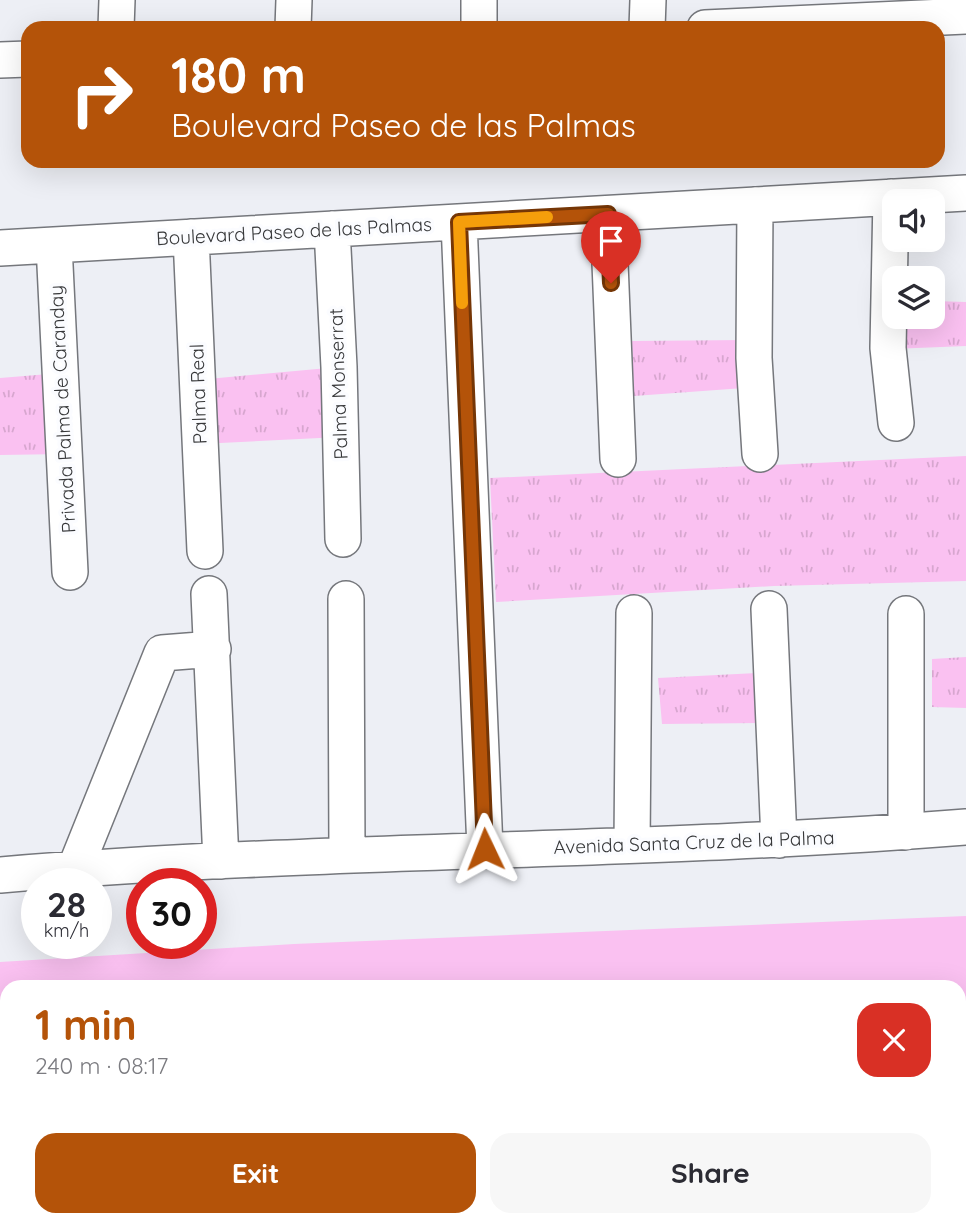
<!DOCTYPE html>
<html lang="en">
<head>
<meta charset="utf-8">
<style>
	:root { --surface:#fff; --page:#f7f7f7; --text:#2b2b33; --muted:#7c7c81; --accent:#b45309 }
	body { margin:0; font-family:Quicksand,sans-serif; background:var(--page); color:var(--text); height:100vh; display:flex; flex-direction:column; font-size:26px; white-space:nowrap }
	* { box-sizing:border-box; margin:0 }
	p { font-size:23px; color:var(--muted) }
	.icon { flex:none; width:38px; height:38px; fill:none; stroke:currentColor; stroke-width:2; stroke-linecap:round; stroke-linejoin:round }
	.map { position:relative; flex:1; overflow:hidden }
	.side { position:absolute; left:0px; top:980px; width:966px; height:247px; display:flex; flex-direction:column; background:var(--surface); border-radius:21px 21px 0 0; box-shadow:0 7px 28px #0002 }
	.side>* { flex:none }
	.guide { position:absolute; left:21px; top:21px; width:924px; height:147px; border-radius:21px; box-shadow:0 7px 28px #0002; background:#b45309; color:#fff; overflow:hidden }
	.controls { position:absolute; left:882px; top:189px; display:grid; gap:14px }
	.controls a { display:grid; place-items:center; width:63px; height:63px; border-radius:14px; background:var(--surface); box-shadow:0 7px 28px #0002; font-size:35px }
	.speed { position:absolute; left:21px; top:868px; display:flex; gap:14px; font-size:35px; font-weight:700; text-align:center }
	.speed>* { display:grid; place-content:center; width:91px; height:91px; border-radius:50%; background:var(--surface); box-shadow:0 7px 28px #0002; line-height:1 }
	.speed small { font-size:18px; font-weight:400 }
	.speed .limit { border:10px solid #d22; background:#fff; color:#111 }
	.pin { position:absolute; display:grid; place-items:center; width:60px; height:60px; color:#fff; margin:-72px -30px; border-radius:50% 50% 50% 0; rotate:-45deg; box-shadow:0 0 7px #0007 }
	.pin .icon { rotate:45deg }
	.me { position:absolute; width:77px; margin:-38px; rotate:358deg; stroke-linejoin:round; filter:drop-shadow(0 0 5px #0008) }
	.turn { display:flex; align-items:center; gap:24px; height:147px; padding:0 35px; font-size:32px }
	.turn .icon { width:91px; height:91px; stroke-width:2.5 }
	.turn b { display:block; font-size:49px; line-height:60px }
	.round { display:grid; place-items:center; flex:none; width:74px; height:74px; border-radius:21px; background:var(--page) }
	.summary { display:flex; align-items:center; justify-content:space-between; height:119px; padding:0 35px }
	h1 { font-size:42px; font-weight:700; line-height:52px; color:var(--accent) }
	.button { display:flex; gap:14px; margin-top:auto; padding:14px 35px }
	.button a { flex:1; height:80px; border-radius:21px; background:var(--accent); color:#fff; font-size:28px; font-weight:700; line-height:80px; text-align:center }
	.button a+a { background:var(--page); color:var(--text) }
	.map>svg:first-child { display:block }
</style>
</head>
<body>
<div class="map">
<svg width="966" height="1226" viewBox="0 0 966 1226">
	<defs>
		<pattern id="park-tufts" width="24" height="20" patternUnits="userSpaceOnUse" patternTransform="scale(1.75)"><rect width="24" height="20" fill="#fac1f1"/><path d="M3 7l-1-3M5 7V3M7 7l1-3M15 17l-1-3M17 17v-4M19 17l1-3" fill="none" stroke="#d7a6cf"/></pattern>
	</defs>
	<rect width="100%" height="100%" fill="#edeff5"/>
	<!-- built -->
	<path fill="#e2e7f5" d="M0,1122L7,1146V1220H24L25,1226H0Z"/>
	<!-- green -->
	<path fill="#fac1f1" d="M966,916V1226H25L24,1220H959V987H7V1146L0,1122V962L294,944Z"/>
	<!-- park -->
	<path fill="url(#park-tufts)" d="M933,301L966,302V346L892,349L894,317H933Z
		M745,340L744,388L634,396L632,341Z
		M339,367L340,437L200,444L197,380Z
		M61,373L65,454L0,455V378Z
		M966,456V581L774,586L496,602L490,478Z
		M966,657V708L932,707V659Z
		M757,673L760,723L662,724L658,678Z"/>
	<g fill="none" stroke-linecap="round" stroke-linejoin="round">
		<defs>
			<path id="minor" d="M116,28L117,0
				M293,28L294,0
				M479,28V0
				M647,28L648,0
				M705,28L966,16
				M0,60L28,59
				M891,197L888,348L896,423
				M755,205L754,358L760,454
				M608,214L618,459
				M459,222L485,849
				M332,229L339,367L343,539
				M191,237L205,551
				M54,245L70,572
				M0,248L966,193
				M209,594L221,861
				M346,599L347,854
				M769,609L779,840
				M906,614V832
				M632,845L634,613
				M75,869L162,653L213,649
				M0,875C322,848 644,853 966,827"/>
		</defs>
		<!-- minor casing -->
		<use href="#minor" stroke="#75777c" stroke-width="38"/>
		<!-- minor -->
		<use href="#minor" stroke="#fff" stroke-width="35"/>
	</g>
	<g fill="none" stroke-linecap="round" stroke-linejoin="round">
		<defs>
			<path id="route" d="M485,849L459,222L608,214L611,283"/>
		</defs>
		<!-- route casing -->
		<use href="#route" stroke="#753606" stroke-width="18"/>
		<!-- route -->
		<use href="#route" stroke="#b45309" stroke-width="12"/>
		<!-- slow -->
		<path stroke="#f59e0b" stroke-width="12" d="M462,303L459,222L547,217"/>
	</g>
	<g text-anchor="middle" stroke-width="7" stroke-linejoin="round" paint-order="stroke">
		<!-- street labels -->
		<g font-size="19" fill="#363739" stroke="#fbfcff">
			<text transform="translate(294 231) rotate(-3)" y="7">Boulevard Paseo de las Palmas</text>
			<text transform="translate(338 384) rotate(-92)" y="7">Palma Monserrat</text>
			<text transform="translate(198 394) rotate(-92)" y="7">Palma Real</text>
			<text transform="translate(62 409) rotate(-93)" y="7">Privada Palma de Caranday</text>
			<text transform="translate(694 842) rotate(-2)" y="7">Avenida Santa Cruz de la Palma</text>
		</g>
	</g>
</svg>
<div class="controls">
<a><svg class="icon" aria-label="sound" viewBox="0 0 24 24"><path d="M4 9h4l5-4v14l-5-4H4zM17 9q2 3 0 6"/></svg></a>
<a><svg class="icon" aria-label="layers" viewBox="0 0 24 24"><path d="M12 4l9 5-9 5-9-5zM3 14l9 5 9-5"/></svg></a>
</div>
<div class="speed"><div>28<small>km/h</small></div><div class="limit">30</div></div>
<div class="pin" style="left:611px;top:283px;background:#d93025"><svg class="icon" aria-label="arrive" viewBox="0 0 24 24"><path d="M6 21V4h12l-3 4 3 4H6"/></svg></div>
<svg class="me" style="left:485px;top:849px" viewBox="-20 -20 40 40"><path d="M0-17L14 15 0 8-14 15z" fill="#b45309" stroke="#fff" stroke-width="4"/></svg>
<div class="guide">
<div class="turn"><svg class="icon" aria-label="right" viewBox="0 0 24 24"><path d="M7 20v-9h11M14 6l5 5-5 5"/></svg><div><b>180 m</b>Boulevard Paseo de las Palmas</div></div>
</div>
<section class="side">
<div class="summary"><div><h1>1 min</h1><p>240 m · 08:17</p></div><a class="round" style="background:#d93025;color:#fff"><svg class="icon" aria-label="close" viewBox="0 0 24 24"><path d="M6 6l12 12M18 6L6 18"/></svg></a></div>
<div class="button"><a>Exit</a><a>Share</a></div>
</section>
</div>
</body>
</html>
